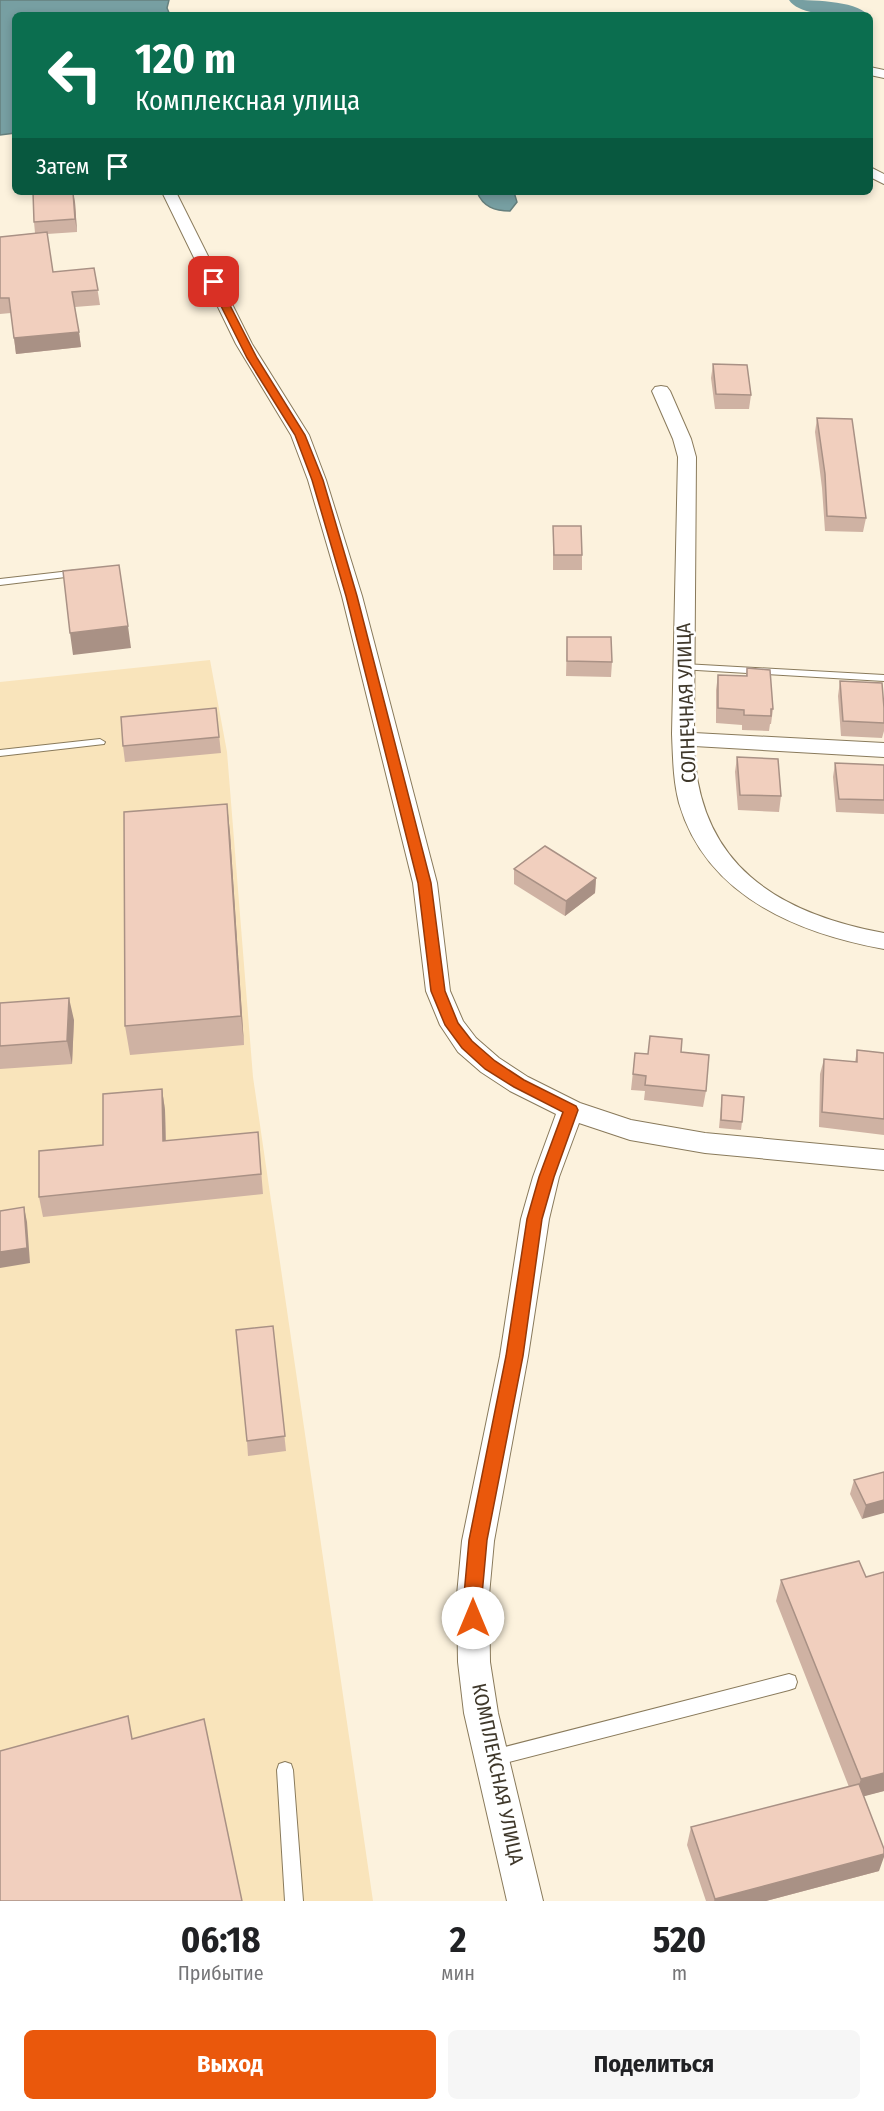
<!DOCTYPE html>
<html lang="ru">
<head>
<meta charset="utf-8">
<style>
	:root { --surface:#fff; --page:#f6f6f6; --text:#202124; --muted:#757577; --accent:#ea580c }
	body { margin:0; font-family:"Fira Sans Condensed",sans-serif; background:var(--page); color:var(--text); height:100vh; display:flex; flex-direction:column; font-size:22px; white-space:nowrap }
	* { box-sizing:border-box; margin:0 }
	p { font-size:20px; color:var(--muted) }
	.icon { flex:none; width:33px; height:33px; fill:none; stroke:currentColor; stroke-width:2; stroke-linecap:round; stroke-linejoin:round }
	.map { position:relative; height:1901px; overflow:hidden }
	.details { display:flex; flex-direction:column; background:var(--surface); flex:1 }
	.details>* { flex:none }
	.banner { position:absolute; left:12px; top:12px; width:861px; height:183px; border-radius:9px; box-shadow:0 3px 9px #0003; background:#0b6e4f; color:#fff; overflow:hidden }
	.pin { position:absolute; display:grid; place-items:center; width:51px; height:51px; color:#fff; margin:-26px; border-radius:12px; box-shadow:0 3px 9px #0006 }
	.me { position:absolute; width:66px; margin:-33px; rotate:0deg; stroke-linejoin:round; filter:drop-shadow(0 0 4px #0008) }
	.turn { display:flex; align-items:center; gap:21px; height:126px; padding:0 24px; font-size:27px }
	.turn .icon { width:78px; height:78px; stroke-width:2.5 }
	.turn b { display:block; font-size:42px; line-height:51px }
	.then { display:flex; align-items:center; height:57px; padding:0 24px; background:#0003; gap:12px; font-size:22px }
	.eta { display:flex; justify-content:space-evenly; align-items:center; height:102px; text-align:center }
	.eta b { font-size:36px; font-weight:700; line-height:42px }
	.button { display:flex; gap:12px; margin-top:auto; padding:12px 24px }
	.button a { flex:1; height:69px; border-radius:9px; background:var(--accent); color:#fff; font-size:24px; font-weight:700; line-height:69px; text-align:center }
	.button a+a { background:var(--page); color:var(--text) }
	.map>svg:first-child { display:block }
</style>
</head>
<body>
<div class="map">
<svg width="884" height="1901" viewBox="0 0 884 1901">
	<rect width="100%" height="100%" fill="#fcf2dd"/>
	<!-- built -->
	<path fill="#f9e4bb" d="M210,660L227,752L253,1077L373,1901H0V682Z"/>
	<!-- water -->
	<path fill="#779fa2" stroke="#66807e" stroke-width="1.5" d="M0,0H169L167,8L170,15H15V133L0,135Z
		M477,192H514L517,202L510,211C495,211 483,207 477,192Z"/>
	<g fill="none" stroke-linecap="round" stroke-linejoin="round">
		<!-- river -->
		<path fill="#779fa2" fill-rule="evenodd" d="M789,0C809,0 855,0 868,15C847,15 801,18 789,0Z"/>
		<defs>
			<path id="lane" d="M79,570L82,571V575L0,585V579Z
				M684,664L884,675V681L680,669L679,667L680,665Z
				M100,739L105,742L104,744L0,756V750Z
				M789,1674L795,1676L797,1682L795,1688L789,1690L493,1766L487,1764L485,1758L487,1752L493,1750Z
				M285,1762L291,1764L293,1770L303,1901H285L277,1770L279,1764Z"/>
			<path id="street" d="M870,67L884,70V78L870,75Z
				M870,167L884,174V184L870,177Z
				M162,192H176L252,344L309,435L326,480L362,596L437,883L450,991L463,1021L476,1038L499,1058L528,1077L580,1103L631,1120L705,1133L884,1150V1170L705,1153L630,1140L579,1123L559,1177L549,1219L528,1356L494,1541L489,1595L490,1662L498,1713L543,1901H507L464,1713L458,1662L457,1595L462,1541L500,1356L521,1219L533,1177L556,1114L510,1091L481,1072L458,1052L440,1025L426,991L413,883L342,596L308,480L291,435L236,344Z
				M661,386L667,387L670,391L691,439L696,457L694,733L884,743V757L694,746C698,865 777,913 884,933V949C797,933 706,896 679,803C673,780 673,757 672,734L678,457L673,439L652,391L655,387Z"/>
		</defs>
		<!-- lane casing -->
		<use href="#lane" stroke="#897a5b" stroke-width="2"/>
		<!-- street casing -->
		<use href="#street" stroke="#897a5b" stroke-width="2"/>
		<!-- lane -->
		<use href="#lane" fill="#fff" fill-rule="evenodd"/>
		<!-- street -->
		<use href="#street" fill="#fff" fill-rule="evenodd"/>
	</g>
	<!-- wall -->
	<path fill="#cfb2a3" d="M75,202L77,232L47,234L53,272L94,268L100,305L75,307L81,347L16,354L11,313L0,314V237L35,233L34,222Z
		M713,364L751,395L749,409H715L711,378Z
		M817,418L866,518L863,532L825,531L822,488L815,432Z
		M553,526L582,555V570H553Z
		M567,637L612,662L611,677L566,676Z
		M747,668L773,709L771,724H770L769,731L742,730V725L716,723V690L718,675L746,676Z
		M840,681L884,708V731L882,738L841,736L838,696Z
		M216,708L221,753L125,762L123,746Z
		M737,757L781,796L779,812L738,810L735,772Z
		M835,763L884,765V814L836,812L833,777Z
		M230,833L244,1045L130,1055L125,1026Z
		M514,869L596,878L595,893L565,916L514,884Z
		M0,1003L74,1020L72,1064L0,1069Z
		M857,1050L884,1053V1135L819,1127L820,1074L824,1059L855,1062Z
		M681,1052L706,1091L703,1107L644,1100L645,1091L631,1090L635,1053L648,1054Z
		M162,1089L165,1110L166,1141L258,1132L263,1194L43,1217L39,1197L103,1145Z
		M722,1095L742,1122L741,1130L719,1128Z
		M273,1326L286,1451L248,1456L247,1441Z
		M884,1472L862,1519L850,1494L854,1480Z
		M884,1572V1791L863,1796L879,1871L766,1901H706L687,1845L691,1827L849,1787L776,1601L781,1580L866,1577Z"/>
	<!-- shaded-wall -->
	<path fill="#a99185" d="M73,192L75,202L77,232L75,219Z
		M79,332L81,347L16,354L14,338Z
		M128,626L131,648L73,655L70,633Z
		M227,804L230,833L244,1045L241,1016Z
		M596,878L595,893L565,916L566,901Z
		M69,998L74,1020L72,1064L67,1041Z
		M162,1089L165,1110L166,1162L163,1141Z
		M24,1207L27,1222L30,1263L0,1268V1252Z
		M884,1500V1513L862,1519L866,1505Z
		M884,1773V1791L854,1799L861,1779Z
		M884,1854V1857L879,1871L766,1901H714L715,1899Z"/>
	<!-- building -->
	<path fill="#f1cfbe" stroke="#a99185" stroke-width="1.5" d="M33,192H73L75,219L34,222Z
		M47,232L53,272L94,268L98,290L72,292L79,332L14,338L9,298H0V237Z
		M713,364L747,365L751,395L716,394Z
		M817,418L852,419L866,518L827,516L825,474Z
		M553,526H581L582,555H554Z
		M119,565L128,626L70,633L63,571Z
		M567,637H611L612,662L567,661Z
		M747,668L770,670L773,709H771V716L744,715V710L718,708V675L747,676Z
		M840,681L882,683L884,708V723L843,721Z
		M216,708L219,737L123,746L121,717Z
		M737,757L778,759L781,796L740,795Z
		M835,763L884,765V800L839,799Z
		M227,804L241,1016L125,1026L124,812Z
		M545,846L596,878L566,901L514,869Z
		M69,998L67,1041L0,1046V1003Z
		M650,1036L682,1039L681,1052L709,1055L706,1091L645,1085L646,1076L633,1074L635,1053L648,1054Z
		M857,1050L884,1053V1119L822,1112L824,1059L857,1062Z
		M162,1089L163,1141L258,1132L261,1174L39,1197V1151L103,1145V1094Z
		M722,1095L744,1097L742,1122L721,1120Z
		M24,1207L27,1248L0,1252V1211Z
		M273,1326L285,1436L247,1441L236,1330Z
		M884,1472V1500L866,1505L854,1480Z
		M859,1561L866,1577L884,1572V1773L861,1779L781,1580Z
		M128,1716L132,1739L204,1719L242,1901H0V1751Z
		M859,1784L884,1849V1854L715,1899L691,1827Z"/>
	<!-- route -->
	<path fill="#ea580c" stroke="#983908" stroke-width="1.5" d="M214,279L218,282L257,358L305,435L323,480L357,596L431,883L445,991L458,1023L472,1041L495,1061L524,1080L576,1106L578,1110L554,1177L542,1219L523,1356L487,1540L482,1595V1618L480,1624L473,1626L467,1624L464,1618V1595L469,1540L506,1356L527,1219L539,1177L563,1112L514,1087L485,1069L462,1048L445,1025L431,991L418,883L346,596L312,480L295,435L247,358L209,282Z"/>
	<g text-anchor="middle" stroke-width="5" stroke-linejoin="round" paint-order="stroke">
		<!-- street labels -->
		<g font-size="20" fill="#3f382b" stroke="#fff">
			<text transform="translate(686 703) rotate(-92)" y="7">СОЛНЕЧНАЯ УЛИЦА</text>
			<text transform="translate(498 1774) rotate(78)" y="7">КОМПЛЕКСНАЯ УЛИЦА</text>
		</g>
	</g>
</svg>
<div class="pin" style="left:214px;top:282px;background:#d93025"><svg class="icon" aria-label="arrive" viewBox="0 0 24 24"><path d="M6 21V4h12l-3 4 3 4H6"/></svg></div>
<svg class="me" style="left:473px;top:1618px" viewBox="-20 -20 40 40"><circle r="19" fill="#fff"/><path d="M0-13L10 11 0 6-10 11z" fill="#ea580c"/></svg>
<div class="banner">
<div class="turn"><svg class="icon" aria-label="left" viewBox="0 0 24 24"><path d="M17 20v-9H6M10 6l-5 5 5 5"/></svg><div><b>120 m</b>Комплексная улица</div></div>
<div class="then">Затем<svg class="icon" aria-label="arrive" viewBox="0 0 24 24"><path d="M6 21V4h12l-3 4 3 4H6"/></svg></div>
</div>
</div>
<section class="details">
<div class="eta">
<div><b>06:18</b><p>Прибытие</p></div>
<div><b>2</b><p>мин</p></div>
<div><b>520</b><p>m</p></div>
</div>
<div class="button"><a>Выход</a><a>Поделиться</a></div>
</section>
</body>
</html>
